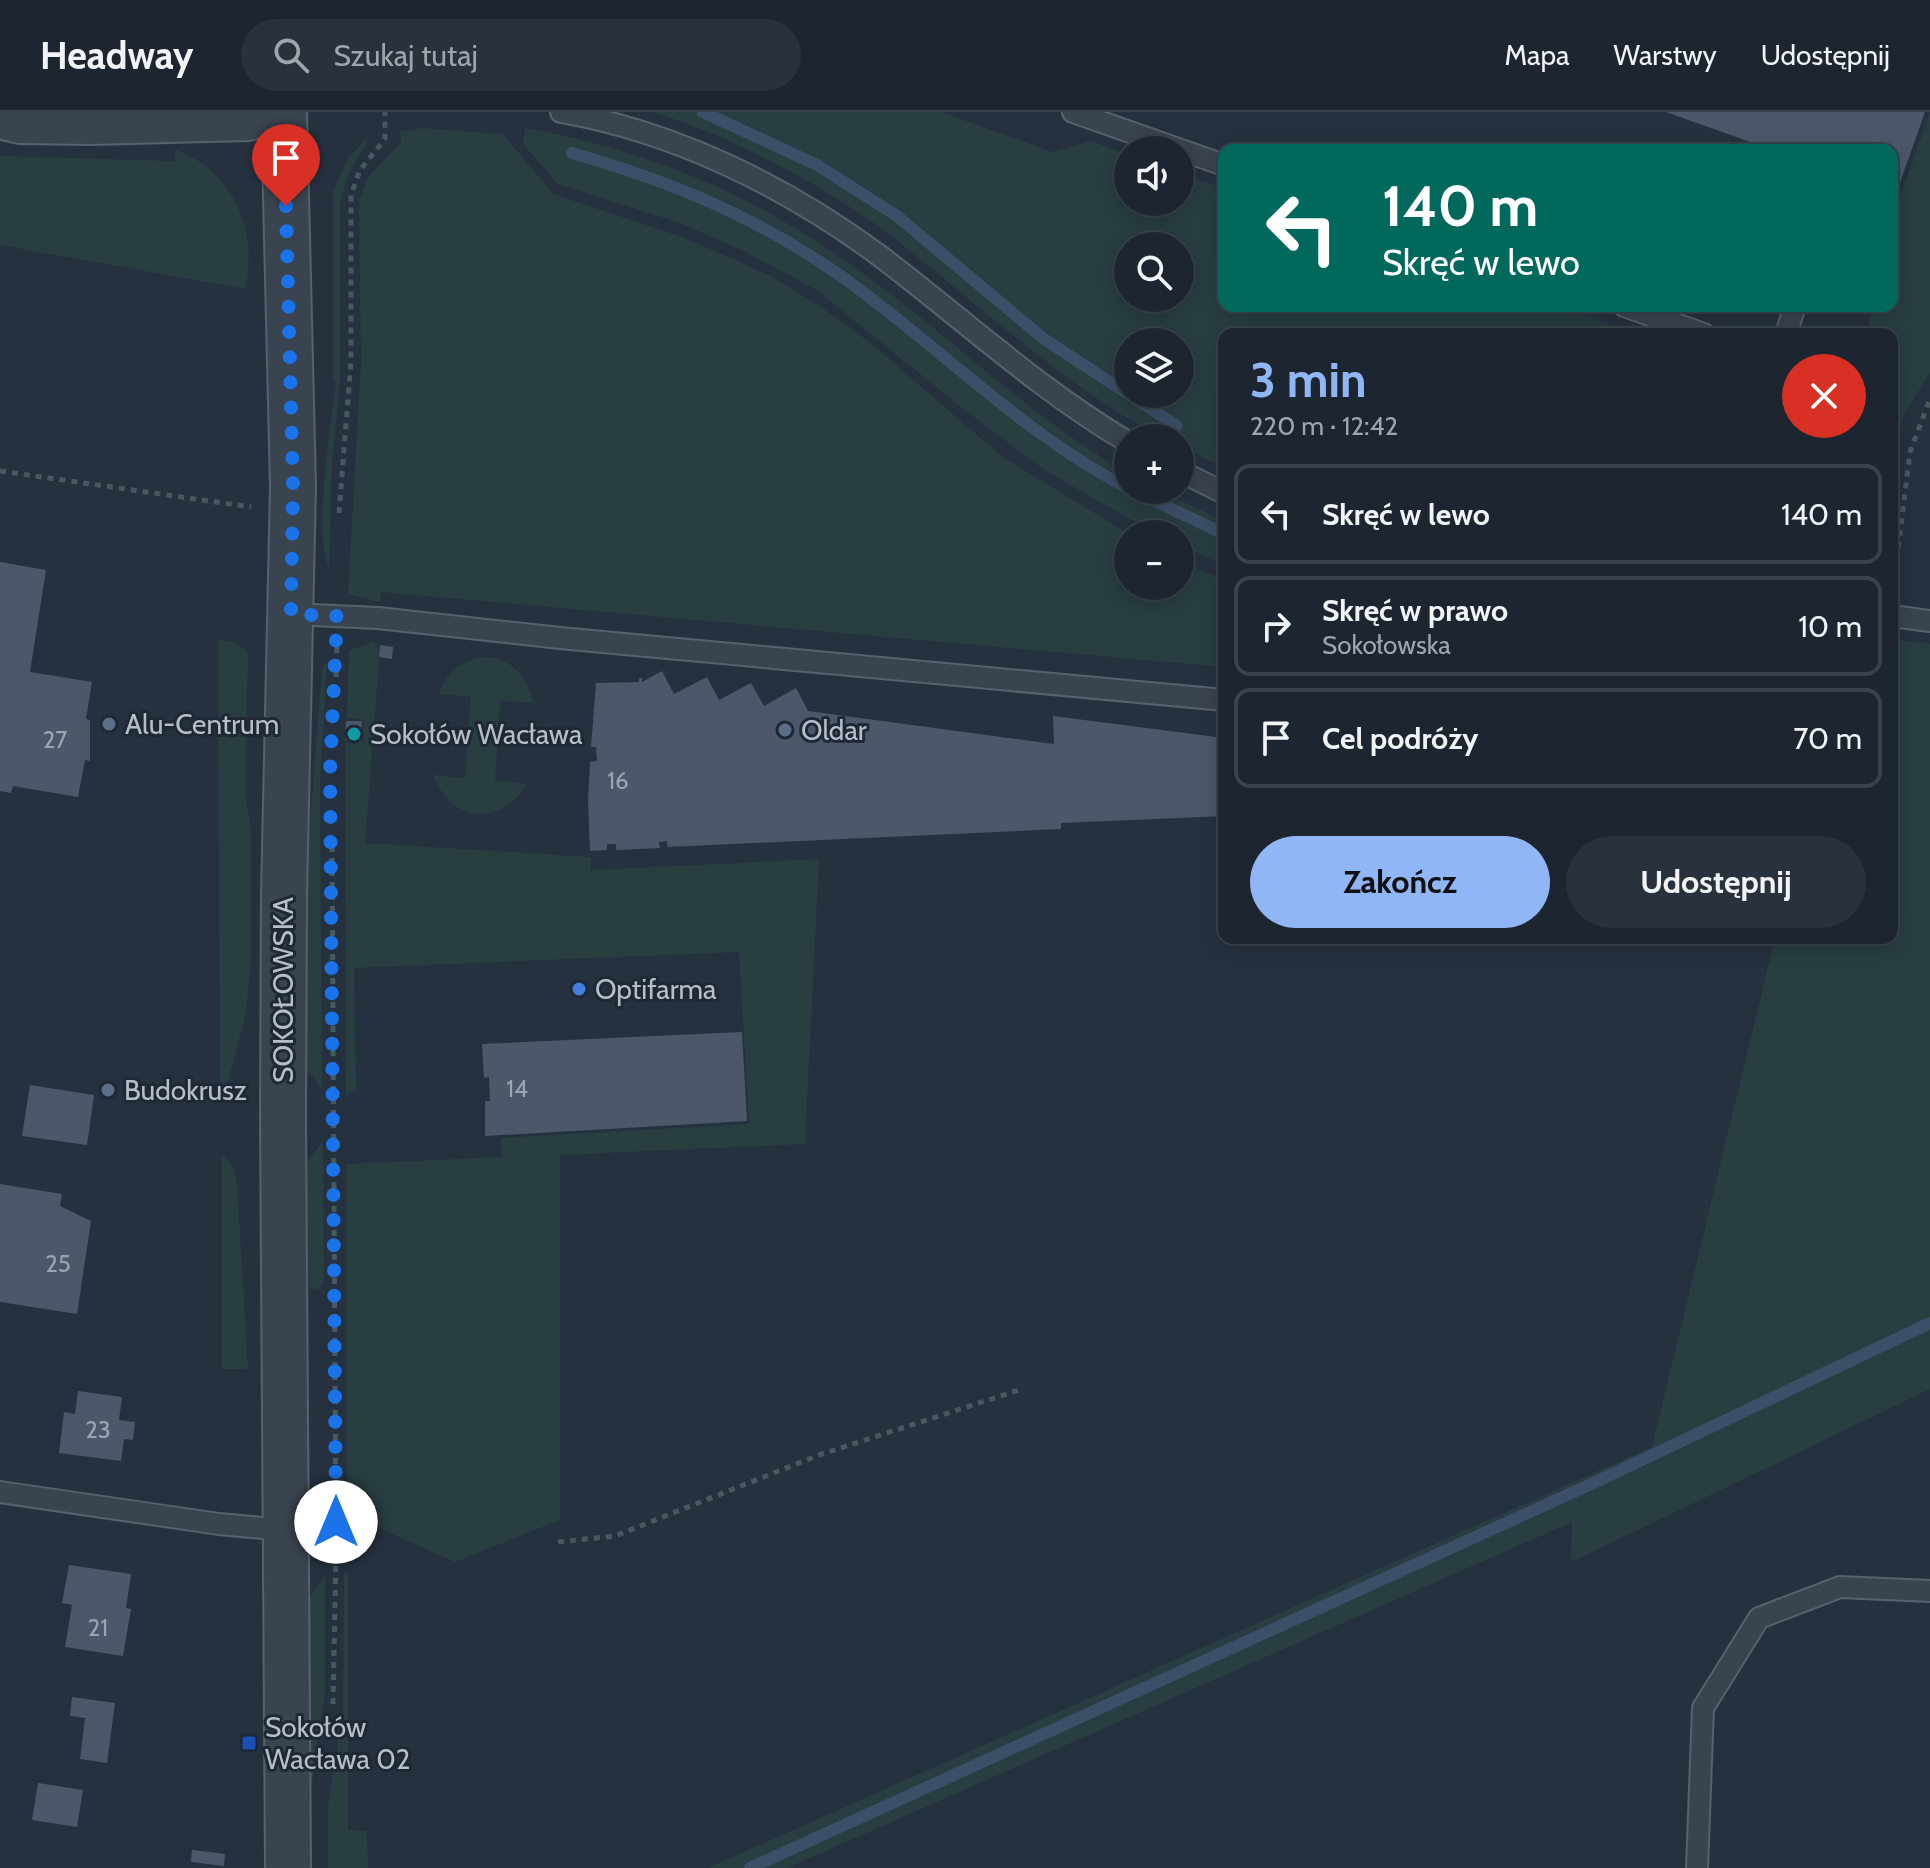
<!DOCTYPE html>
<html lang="pl">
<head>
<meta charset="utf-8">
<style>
	:root { --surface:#1c2530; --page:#29313c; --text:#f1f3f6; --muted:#a0a5ab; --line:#3a424c; --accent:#90b6f5 }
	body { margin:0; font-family:Cabin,sans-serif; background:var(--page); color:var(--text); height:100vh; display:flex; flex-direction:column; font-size:30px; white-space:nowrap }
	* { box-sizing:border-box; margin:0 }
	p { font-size:26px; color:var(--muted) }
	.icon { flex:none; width:44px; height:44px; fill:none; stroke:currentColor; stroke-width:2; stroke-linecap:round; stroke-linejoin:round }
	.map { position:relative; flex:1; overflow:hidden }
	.drawer { position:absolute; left:1218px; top:216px; width:680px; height:616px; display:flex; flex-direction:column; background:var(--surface); border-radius:16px; box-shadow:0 4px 20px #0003,0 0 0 2px var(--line) }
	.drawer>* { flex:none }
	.hud { position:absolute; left:1218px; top:32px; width:680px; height:168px; border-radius:16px; box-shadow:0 4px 20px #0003,0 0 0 2px var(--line); background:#00695c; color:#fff; overflow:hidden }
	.controls { position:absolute; left:1114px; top:24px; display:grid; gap:16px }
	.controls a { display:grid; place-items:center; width:80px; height:80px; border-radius:50%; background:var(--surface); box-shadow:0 4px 20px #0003,0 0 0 2px var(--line); font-size:40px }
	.pin { position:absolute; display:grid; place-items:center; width:68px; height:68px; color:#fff; margin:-82px -34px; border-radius:50% 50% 50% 0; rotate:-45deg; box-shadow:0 0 8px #0007 }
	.pin .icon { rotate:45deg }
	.me { position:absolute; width:88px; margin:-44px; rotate:0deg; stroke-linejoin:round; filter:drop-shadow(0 0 6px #0008) }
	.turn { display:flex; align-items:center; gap:28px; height:168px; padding:0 32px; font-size:36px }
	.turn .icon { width:104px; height:104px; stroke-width:2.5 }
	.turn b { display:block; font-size:56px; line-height:68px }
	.round { display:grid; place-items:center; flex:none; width:84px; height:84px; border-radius:42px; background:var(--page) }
	.summary { display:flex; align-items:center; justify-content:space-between; height:136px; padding:0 32px }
	h1 { font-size:48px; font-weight:800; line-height:60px; color:var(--accent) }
	.cta { display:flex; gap:16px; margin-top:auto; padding:16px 32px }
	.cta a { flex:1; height:92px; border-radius:48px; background:var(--accent); color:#111; font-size:32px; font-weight:800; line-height:92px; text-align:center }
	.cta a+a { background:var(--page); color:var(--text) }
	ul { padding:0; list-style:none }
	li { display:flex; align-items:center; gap:24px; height:100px; margin:0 16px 12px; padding:0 16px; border:4px solid var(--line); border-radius:16px }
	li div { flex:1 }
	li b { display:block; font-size:30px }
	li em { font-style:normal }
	header { display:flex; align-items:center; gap:48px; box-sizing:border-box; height:112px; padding:0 40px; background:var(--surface); border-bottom:2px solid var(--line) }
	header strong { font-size:38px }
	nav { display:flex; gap:44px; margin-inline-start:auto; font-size:28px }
	.search { width:560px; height:72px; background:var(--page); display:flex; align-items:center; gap:20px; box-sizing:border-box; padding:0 28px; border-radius:44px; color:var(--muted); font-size:30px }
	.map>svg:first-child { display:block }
</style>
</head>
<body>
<header>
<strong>Headway</strong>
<div class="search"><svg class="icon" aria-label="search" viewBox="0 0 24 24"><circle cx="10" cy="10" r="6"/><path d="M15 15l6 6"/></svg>Szukaj tutaj</div>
<nav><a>Mapa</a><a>Warstwy</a><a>Udostępnij</a></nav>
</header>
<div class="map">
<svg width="1930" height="1756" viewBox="0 0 1930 1756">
	<rect width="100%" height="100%" fill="#263140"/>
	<!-- green -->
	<path fill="#283e41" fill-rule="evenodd" d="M652,0H941L1053,40L1090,29L1128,42V90H1180V61L1224,76V194H1558L1637,222H1224V356L1180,334V326C1120,326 934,153 874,111C805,64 731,24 652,0ZM1128,134H1180V186H1128ZM1128,230H1180V282H1128Z
		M1930,0V260L1905,301L1892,343V222H1865L1872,202L1847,194H1892V87L1899,88Z
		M422,16L503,22L553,82L685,126L769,163L821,195L868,229L1004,346L1129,422L1128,474H1180V448L1224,468V555L381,480L380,490L348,482L361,250L359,90L367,66L401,31L400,20Z
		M525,16C674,43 782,97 901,190C976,248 1044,314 1128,361V378H1158L1224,409V453L1180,434V422H1156L1046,359L961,295L818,179L742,138L680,111L558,72L523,32Z
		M367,26L366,33L349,60L340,91V269L332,351L329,456C313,426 331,310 336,272L333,267V80L348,46Z
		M176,38C233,58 259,119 245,177L0,133V44L174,49Z
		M1892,527L1930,532V1277L1576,1448L1571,1447L1572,1410L787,1756H708L1652,1335L1775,826H1892Z
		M218,528L230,529L247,538L248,545L245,676L251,718V850L246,900L229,966L220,986L212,984L220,971Z
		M374,530L378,536L379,549L365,731L591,745V758L819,747L805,1032L560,1043V1408L455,1450L363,1409L347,1414L346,1052L502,1045L501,1026L749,1012L739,840L354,856L356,977L346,985L345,631L362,629L364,608L347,606L349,538Z
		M484,545C513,546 527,564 533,591L500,588L495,668L527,672C499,716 452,711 433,663L465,666L471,585L439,582C446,559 461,549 484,545Z
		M327,547L320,671L322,978L307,957V749L322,558Z
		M323,1029L324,1171L317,1177H309L307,1050Z
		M222,1042L233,1054L237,1071L248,1257H222Z
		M344,1461H348V1718L367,1719L368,1756H328V1694L343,1595Z
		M325,1464V1579L309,1693V1486Z"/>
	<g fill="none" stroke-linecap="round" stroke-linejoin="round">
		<!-- stream -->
		<path stroke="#3c4e68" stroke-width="12" d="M703,0L817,53L897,104L1044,227L1177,314
			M572,41C672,70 755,104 841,164C938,233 1021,321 1128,376
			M1132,378L1224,422
			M750,1756L1587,1374L1930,1211"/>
	</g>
	<!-- building -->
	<path fill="#4c5869" d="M1666,0H1925L1896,82L1892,80V38H1773Z
		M0,450L46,458L30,560L92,570L86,607L90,608V649L85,648L78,685L13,674L11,681L0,679Z
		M380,533L393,535L392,547L379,545Z
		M662,559L674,582L707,565L719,588L751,571L764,594L796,576L808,599L1054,632L1053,604L1224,626V704L1061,711V717L668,735L667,729L659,730L660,736L616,738V732H607V738L590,739L588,689L590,650L597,649L596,635H591L596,571L639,570V566H642V570Z
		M346,609H362L361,628H345Z
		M742,920L747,1009L485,1024V989H490L489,965L484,966L482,932Z
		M30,973L94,983L87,1033L22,1024Z
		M0,1072L62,1082L60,1094L91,1109L77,1202L0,1190Z
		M78,1279L122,1285L119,1308L135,1310L133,1328L124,1327L121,1349L59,1341L64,1300L75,1302Z
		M69,1453L131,1462L126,1496L131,1497L123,1544L65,1535L72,1493L62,1491Z
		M72,1585L115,1591L107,1651L80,1647L85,1606L70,1604Z
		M38,1671L83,1678L77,1715L32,1708Z
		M192,1738L225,1742L224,1754L191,1750Z"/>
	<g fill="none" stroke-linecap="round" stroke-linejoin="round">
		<defs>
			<path id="service" d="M561,0C676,20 787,75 880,144C963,207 1038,277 1128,330
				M1073,0L1224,53
				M1624,194L1704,222
				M1786,222L1795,194
				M1180,359L1224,381
				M291,502L378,506L560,526L1224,588
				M1892,504L1930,509
				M0,1380L219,1412L285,1418
				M1697,1756L1703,1596L1759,1506L1840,1475L1930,1479"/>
			<path id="minor" d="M0,6L20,11L90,12L248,8L264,0"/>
			<path id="tertiary" d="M284,0L293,375L284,782L283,1006L288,1756"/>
		</defs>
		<!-- service casing -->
		<use href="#service" stroke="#58616d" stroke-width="24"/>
		<!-- minor casing -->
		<use href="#minor" stroke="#58616d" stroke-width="44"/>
		<!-- tertiary casing -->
		<use href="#tertiary" stroke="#58616d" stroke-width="48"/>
		<!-- path -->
		<path stroke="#465a5e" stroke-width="5" stroke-dasharray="6 6" stroke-linecap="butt" d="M0,359L251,395
			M339,401L351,249V83L360,58L385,27V0
			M1892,459L1897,445L1910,340L1930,287
			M336,565L337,535
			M332,734L336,1439L333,1592
			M558,1430L615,1424L819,1343L1019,1278"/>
		<!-- service -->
		<use href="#service" stroke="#3a4350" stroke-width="20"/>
		<!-- minor -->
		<use href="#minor" stroke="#3a4350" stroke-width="40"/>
		<!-- tertiary -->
		<use href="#tertiary" stroke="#3a4350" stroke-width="44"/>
	</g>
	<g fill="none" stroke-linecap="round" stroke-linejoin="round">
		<!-- route -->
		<path stroke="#1a73e8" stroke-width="14" stroke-dasharray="0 25.2" d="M286,94L293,375L291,502L337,504L330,660L336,1410"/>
	</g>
	<!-- markers -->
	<g fill="#5c6f8a" stroke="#1f2835" stroke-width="3">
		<circle cx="109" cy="612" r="8"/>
		<circle cx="785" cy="618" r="8"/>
		<circle cx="108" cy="978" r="8"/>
	</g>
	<circle fill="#0f9aa8" stroke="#1f2835" stroke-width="3" cx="354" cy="622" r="8"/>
	<circle fill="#3f7fe0" stroke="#1f2835" stroke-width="3" cx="579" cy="877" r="8"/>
	<rect fill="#1a4fb4" stroke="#1f2835" stroke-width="3" x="241" y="1623" width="16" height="16" rx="4"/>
	<g text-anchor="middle" stroke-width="6" stroke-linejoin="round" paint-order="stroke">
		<!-- number labels -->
		<g font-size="24" fill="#9ca4b2">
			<text x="55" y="636">27</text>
			<text x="618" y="677">16</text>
			<text x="517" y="985">14</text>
			<text x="58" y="1160">25</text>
			<text x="98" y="1326">23</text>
			<text x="98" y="1524">21</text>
		</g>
		<!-- poi labels -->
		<g font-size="28" fill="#b7beca" stroke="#1f2835" text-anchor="start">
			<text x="125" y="622">Alu-Centrum</text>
			<text x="801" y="628">Oldar</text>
			<text x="370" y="632">Sokołów Wacława</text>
			<text x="595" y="887">Optifarma</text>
			<text x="124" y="988">Budokrusz</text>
			<text x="265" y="1625">Sokołów<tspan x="265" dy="32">Wacława 02</tspan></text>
		</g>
		<!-- street labels -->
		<g font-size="28" fill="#b7beca" stroke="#1f2835">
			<text transform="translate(283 878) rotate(-90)" y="10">SOKOŁOWSKA</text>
		</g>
	</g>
</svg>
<div class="controls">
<a><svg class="icon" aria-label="sound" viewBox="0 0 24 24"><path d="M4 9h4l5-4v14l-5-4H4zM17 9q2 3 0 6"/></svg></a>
<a><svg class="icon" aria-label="search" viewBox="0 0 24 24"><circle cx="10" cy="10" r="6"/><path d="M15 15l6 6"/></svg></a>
<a><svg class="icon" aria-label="layers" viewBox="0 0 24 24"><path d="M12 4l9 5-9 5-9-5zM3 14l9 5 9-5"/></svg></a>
<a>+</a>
<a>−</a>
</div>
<div class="pin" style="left:286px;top:94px;background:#d93025"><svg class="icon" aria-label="arrive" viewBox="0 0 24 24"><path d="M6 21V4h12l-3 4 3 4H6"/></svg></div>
<svg class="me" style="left:336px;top:1410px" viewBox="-20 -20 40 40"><circle r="19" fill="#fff"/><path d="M0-13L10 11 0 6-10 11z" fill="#1a73e8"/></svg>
<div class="hud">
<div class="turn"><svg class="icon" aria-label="left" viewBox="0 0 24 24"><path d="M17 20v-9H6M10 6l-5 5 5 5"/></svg><div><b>140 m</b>Skręć w lewo</div></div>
</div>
<section class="drawer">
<div class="summary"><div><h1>3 min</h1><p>220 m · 12:42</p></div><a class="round" style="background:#d93025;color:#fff"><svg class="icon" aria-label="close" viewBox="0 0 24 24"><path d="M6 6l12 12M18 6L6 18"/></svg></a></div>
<ul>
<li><svg class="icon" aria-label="left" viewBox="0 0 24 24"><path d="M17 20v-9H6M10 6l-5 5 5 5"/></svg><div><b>Skręć w lewo</b></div><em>140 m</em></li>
<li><svg class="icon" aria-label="right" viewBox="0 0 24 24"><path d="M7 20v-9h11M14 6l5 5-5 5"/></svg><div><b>Skręć w prawo</b><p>Sokołowska</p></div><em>10 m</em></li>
<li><svg class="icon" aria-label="arrive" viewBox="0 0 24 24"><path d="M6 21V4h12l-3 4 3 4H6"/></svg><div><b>Cel podróży</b></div><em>70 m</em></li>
</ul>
<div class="cta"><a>Zakończ</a><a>Udostępnij</a></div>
</section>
</div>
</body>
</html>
